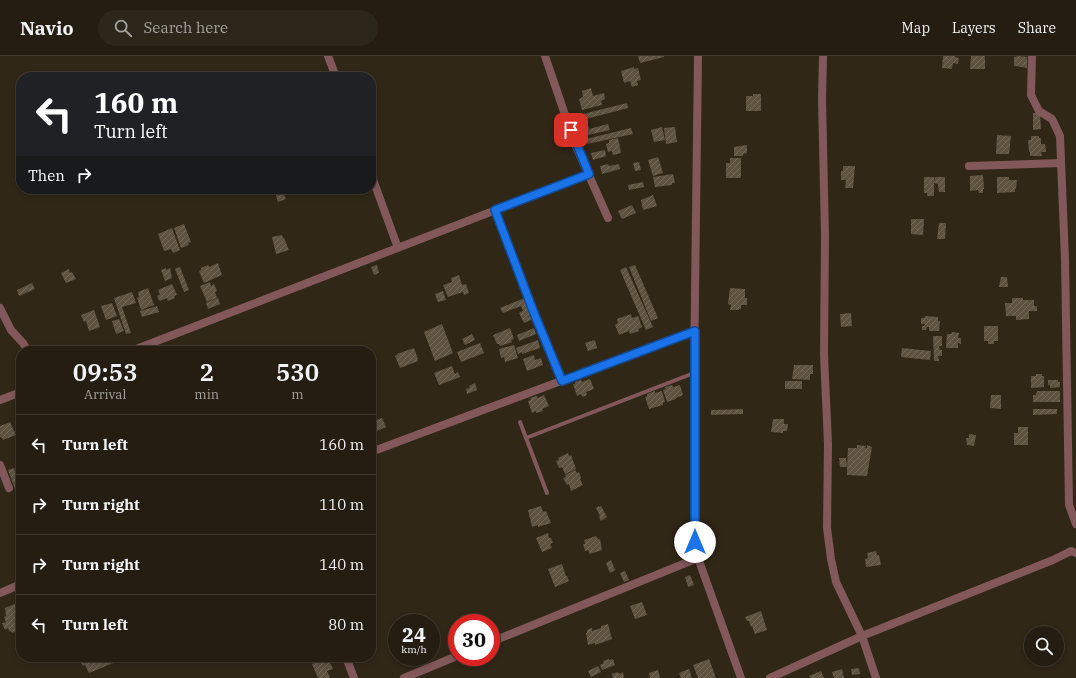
<!DOCTYPE html>
<html lang="en">
<head>
<meta charset="utf-8">
<style>
	:root { --surface:#251d11; --page:#2d261a; --text:#f1f3f6; --muted:#a3a29f; --line:#423b31 }
	body { margin:0; font-family:"IBM Plex Serif",serif; background:var(--page); color:var(--text); height:100vh; display:flex; flex-direction:column; font-size:15px; white-space:nowrap }
	* { box-sizing:border-box; margin:0 }
	p { font-size:13px; color:var(--muted) }
	.icon { flex:none; width:22px; height:22px; fill:none; stroke:currentColor; stroke-width:2; stroke-linecap:round; stroke-linejoin:round }
	.map { position:relative; flex:1; overflow:hidden }
	.panel { position:absolute; left:16px; top:290px; width:360px; height:316px; display:flex; flex-direction:column; background:var(--surface); border-radius:16px; box-shadow:0 2px 6px #0003,0 0 0 1px var(--line) }
	.panel>* { flex:none }
	.banner { position:absolute; left:16px; top:16px; width:360px; height:122px; border-radius:16px; box-shadow:0 2px 6px #0003,0 0 0 1px var(--line); background:#202124; color:#fff; overflow:hidden }
	.tools { position:absolute; left:1024px; top:570px; display:grid; gap:8px }
	.tools a { display:grid; place-items:center; width:40px; height:40px; border-radius:50%; background:var(--surface); box-shadow:0 2px 6px #0003,0 0 0 1px var(--line); font-size:20px }
	.speed { position:absolute; left:388px; top:558px; display:flex; gap:8px; font-size:20px; font-weight:700; text-align:center }
	.speed>* { display:grid; place-content:center; width:52px; height:52px; border-radius:50%; background:var(--surface); box-shadow:0 2px 6px #0003,0 0 0 1px var(--line); line-height:1 }
	.speed small { font-size:10px; font-weight:400 }
	.speed .limit { border:6px solid #d22; background:#fff; color:#111 }
	.pin { position:absolute; display:grid; place-items:center; width:34px; height:34px; color:#fff; margin:-17px; border-radius:8px; box-shadow:0 2px 6px #0006 }
	.me { position:absolute; width:44px; margin:-22px; rotate:0deg; stroke-linejoin:round; filter:drop-shadow(0 0 3px #0008) }
	.turn { display:flex; align-items:center; gap:14px; height:84px; padding:0 12px; font-size:18px }
	.turn .icon { width:52px; height:52px; stroke-width:2.5 }
	.turn b { display:block; font-size:28px; line-height:34px }
	.then { display:flex; align-items:center; height:38px; padding:0 12px; background:#0003; gap:8px; font-size:15px }
	.eta { display:flex; justify-content:space-evenly; align-items:center; height:68px; text-align:center }
	.eta b { font-size:24px; font-weight:600; line-height:28px }
	ul { padding:0; list-style:none }
	li { display:flex; align-items:center; gap:12px; height:60px; padding:0 12px; border-top:1px solid var(--line) }
	li div { flex:1 }
	li b { display:block; font-size:15px }
	li em { font-style:normal }
	header { display:flex; align-items:center; gap:24px; box-sizing:border-box; height:56px; padding:0 20px; background:var(--surface); border-bottom:1px solid var(--line) }
	header strong { font-size:19px }
	nav { display:flex; gap:22px; margin-inline-start:auto; font-size:14px }
	.search { width:280px; height:36px; background:var(--page); display:flex; align-items:center; gap:10px; box-sizing:border-box; padding:0 14px; border-radius:22px; color:var(--muted); font-size:15px }
	.map>svg:first-child { display:block }
</style>
</head>
<body>
<header>
<strong>Navio</strong>
<div class="search"><svg class="icon" aria-label="search" viewBox="0 0 24 24"><circle cx="10" cy="10" r="6"/><path d="M15 15l6 6"/></svg>Search here</div>
<nav><a>Map</a><a>Layers</a><a>Share</a></nav>
</header>
<div class="map">
<svg width="1076" height="622" viewBox="0 0 1076 622">
	<defs>
		<pattern id="building-hatch" width="6" height="6" patternUnits="userSpaceOnUse"><rect width="6" height="6" fill="#5e5241"/><path d="M-1 1l2-2M0 6l6-6M5 7l2-2" fill="none" stroke="#746a5b"/></pattern>
	</defs>
	<rect width="100%" height="100%" fill="#312717"/>
	<!-- building -->
	<path fill="url(#building-hatch)" d="M638,0H664V1L640,7Z
		M943,0H955V1L959,2L958,8L953,7L952,13L942,12Z
		M971,0H985V13H970Z
		M1019,0L1027,1V12L1014,10V1Z
		M634,11V13L638,12L641,24L637,25L638,29L632,31L630,25L624,27L621,15Z
		M591,32L593,40L604,37L605,43L601,45L602,49L582,54L579,43L583,41L582,35Z
		M753,38H761V55H746V40H753Z
		M627,47L628,52L586,63L589,73L608,68L610,74L584,80L579,59Z
		M1033,57H1040L1041,73L1033,74Z
		M662,71L665,84L654,86L651,74Z
		M675,71L677,86L666,88L664,72Z
		M631,72L633,78L587,88L586,83Z
		M997,79L1011,80L1009,98H996Z
		M1031,80H1039V82H1041V88H1045L1046,96H1041L1042,100H1030V96H1029L1028,84H1031Z
		M618,82L621,97L613,99L612,95L608,96L606,88L609,87V84Z
		M747,89V97L743,98V100H734V91Z
		M605,94L606,100L593,104L591,97Z
		M658,101L663,117L653,120L648,104Z
		M730,102H741V122H726V107H730Z
		M639,106L641,114L635,115L633,107Z
		M608,108L609,110L619,108L620,113L602,118L600,110Z
		M843,110H855L853,132H845L846,124H841V115H843Z
		M673,118L675,127H672V129L655,131L653,121Z
		M983,119L984,133H983V137H979L978,134L970,135V120Z
		M924,121H934V140H927V137H924Z
		M935,121H945V136H939L938,128L934,127Z
		M997,121H1009V124H1017L1016,133H1015V136L997,137Z
		M643,126L644,131L629,134L628,129Z
		M274,133H287L288,137L284,138L286,143L278,146Z
		M653,139L657,150L643,154L641,144Z
		M632,149L636,157L622,163L618,155Z
		M911,163H924L923,179L911,178Z
		M939,167H946L945,183H937Z
		M184,168L191,186L188,187L189,189L181,192L174,172Z
		M172,172L180,194L173,197L171,193L164,195L158,178Z
		M282,179L283,182H284L289,194L276,198L272,181Z
		M218,207L222,219L204,227L199,215L201,214V212L208,209L209,211Z
		M377,209L379,217L374,219L371,211Z
		M635,209L658,262L651,265L629,211Z
		M180,211L189,234L184,236L175,213Z
		M626,211L653,271L646,274L620,214Z
		M166,212V214L170,212L172,222L165,225L161,214Z
		M69,213L70,217L72,216L76,223L66,227L61,217Z
		M459,219L462,229L466,228L469,237L464,239L463,236L448,241L443,229L452,226L451,222Z
		M1001,221H1007L1008,231H999Z
		M210,226L211,230L214,228L217,235L215,236L217,242L207,246L200,230Z
		M32,227L35,233L19,240L17,234Z
		M172,228L177,239L174,240L175,242L168,245L167,242L160,245L159,244L157,240L160,238L158,234Z
		M148,232L154,249L141,254L137,242L139,241L138,236Z
		M730,232L745,233V242H747V249H741V253H739V254H730L731,249L728,248Z
		M443,235L446,244L438,246L435,238Z
		M132,236L136,247L122,251L131,277L126,278L114,242Z
		M218,242L220,248L208,253L206,247Z
		M525,242L533,263L524,267L519,257L523,255L521,250L503,257L500,252Z
		M1012,242H1023V244H1034V250H1037V255H1029V263L1016,264V260H1006L1005,247H1012Z
		M112,247L117,260L106,264L101,250Z
		M157,250L159,256L142,261L140,255Z
		M94,254L100,271L89,275L86,265L84,266L81,259Z
		M851,257L852,270L841,271L840,258Z
		M631,258L632,262L638,260L642,271L638,273L639,275L630,278L629,275L619,279L615,269L618,267L617,263Z
		M925,260L938,261V265H940L939,275H929V271H927L926,274H922V270H924L925,268H921V262H925Z
		M119,263L124,275L116,278L112,265Z
		M442,268L453,297L435,305L424,276Z
		M984,270H998V285H994V288H988V285H984Z
		M510,272L514,283L511,284L512,286L500,290L499,288H497L493,279Z
		M534,272L536,278L519,285L517,279Z
		M952,276L959,277L958,282H961V288L958,287V292H946L947,278H951Z
		M472,278L475,284L465,289L462,283Z
		M933,280H942V290H939L940,294H942V300H938L939,305H934Z
		M538,284L540,292L522,298V296L518,298L516,292Z
		M595,284L597,292L588,295L585,287Z
		M480,287L484,297L461,306L457,296Z
		M514,289L518,302L505,306L504,301L501,302L499,293Z
		M414,292L418,303H417L418,305L400,312L395,300L398,299L397,298Z
		M902,292L931,295L930,304L901,301Z
		M534,299L535,304L541,302L543,309L527,315L523,303Z
		M794,309H813V318H810V324L792,323Z
		M452,310L455,318L458,316L460,321L439,329L434,317Z
		M1036,318H1042V320H1044V331L1031,332V320H1036Z
		M590,323L594,333L586,336L587,339L582,341L581,338L577,340L573,328H575V326L581,324L582,326Z
		M1048,324H1058V326H1060V331L1050,332V329H1048Z
		M785,325H802V333H785Z
		M475,327L477,334L467,338L466,333L470,332L469,330Z
		M672,329L673,331L680,329L683,339L676,342V343L667,346L663,334L666,333L665,331Z
		M655,335V337L662,335L665,346L663,347V349L649,353L645,341L647,340V338Z
		M1037,335H1060V346H1033V339H1036Z
		M544,339L549,350L542,353L543,355L536,357V355L532,357L528,345L531,344L530,342L537,340L538,342Z
		M991,339H1001V353L990,352Z
		M743,353V358L711,359V354Z
		M1033,353H1057V358L1033,359Z
		M382,362L386,371L377,375L376,373L373,374L371,366Z
		M773,363H784V368H788L787,375H783V377L771,376Z
		M10,366L16,379L3,384L2,382L0,381V370Z
		M1018,371H1028V389H1014V377H1018Z
		M969,378L976,379L974,390L967,389L966,382H969Z
		M857,389L866,390L865,392H867V389L872,391L867,420L847,419V412H849H847L848,392H857Z
		M568,397L569,400L571,399L576,413L565,418L562,411L559,412L556,405L559,404L558,402Z
		M839,402H846L847,411H840Z
		M20,411L21,414V428L15,413Z
		M14,412L21,431V440L18,441L8,414Z
		M575,414L577,417L579,416L581,422L580,423L583,429L571,435L569,428L567,429L563,422L566,421L565,419Z
		M541,450L543,456L546,455L551,467L538,471V469L532,471L528,454Z
		M599,450V451L601,450L607,461L601,465L599,461L600,460L596,452Z
		M373,456L377,464L374,465L375,468L371,469V457Z
		M548,477L549,482H551L553,487L550,488L552,492L542,496L536,482Z
		M596,480L598,483H600L602,494L590,498L588,494L585,495L583,488H585L584,484Z
		M876,495L877,499H879L881,509L866,511L865,503L868,502L867,497Z
		M611,504L615,514L610,517L606,507Z
		M562,508L566,520H567L569,525L555,531L548,513Z
		M625,515L629,524L624,526L620,517Z
		M690,519L694,529L688,531L685,521Z
		M642,546L647,559L635,563L630,550Z
		M15,548L16,552L21,550V573L12,577L11,575L10,576L8,572L5,574L2,567L6,566L4,561L6,560L5,552Z
		M761,555L767,574L755,578L752,570L751,571L749,565H747L745,561Z
		M608,568L612,583L595,589V587L588,589L586,577H587V574L592,572V575L601,572V570Z
		M82,601H117L118,605L89,617L85,609L83,610L80,605L83,604Z
		M328,602L333,613L327,615L330,622H318L312,608Z
		M609,603V604L613,603L615,609L602,614L600,609L604,607L603,605Z
		M709,603L716,622H698L693,609Z
		M598,610L601,616L591,621L588,615Z
		M859,612L860,618L852,619L851,613Z
		M689,613L692,622H681L679,617Z
		M842,613L844,622H834L832,616Z
		M658,614L660,622H650L649,617Z
		M821,615L824,622H810L809,620Z
		M618,616L619,618L623,616L624,622H613L612,618Z"/>
	<g fill="none" stroke-linecap="round" stroke-linejoin="round">
		<!-- lane -->
		<path stroke="#82585b" stroke-width="4" d="M520,366L547,437
			M526,382L694,317"/>
		<!-- street -->
		<path stroke="#82585b" stroke-width="8" d="M328,0L336,21
			M545,0L575,88L608,162
			M698,0L694,317L695,486L698,502L741,622
			M823,0L822,43L825,180L824,299L828,388L827,472L831,503L836,526L862,580L876,622
			M1032,0L1031,39L1039,55L1052,63L1060,80L1065,203L1069,449L1076,468
			M969,110L1061,107
			M371,118L398,192
			M495,155L534,257L562,325
			M0,252L11,274L23,287L28,295
			M131,295L589,118
			M0,344L21,336
			M371,396L695,275
			M0,409L9,432
			M0,537L21,528
			M491,586L698,502
			M346,601L354,622
			M404,622L457,600
			M770,622L862,580L1053,504L1071,495L1076,497"/>
	</g>
	<g fill="none" stroke-linecap="round" stroke-linejoin="round">
		<defs>
			<path id="route" d="M571,74L589,118L495,154L534,257L562,325L695,275V486"/>
		</defs>
		<!-- route casing -->
		<use href="#route" stroke="#114b97" stroke-width="10"/>
		<!-- route -->
		<use href="#route" stroke="#1a73e8" stroke-width="7"/>
	</g>
</svg>
<div class="tools">
<a><svg class="icon" aria-label="search" viewBox="0 0 24 24"><circle cx="10" cy="10" r="6"/><path d="M15 15l6 6"/></svg></a>
</div>
<div class="speed"><div>24<small>km/h</small></div><div class="limit">30</div></div>
<div class="pin" style="left:571px;top:74px;background:#d93025"><svg class="icon" aria-label="arrive" viewBox="0 0 24 24"><path d="M6 21V4h12l-3 4 3 4H6"/></svg></div>
<svg class="me" style="left:695px;top:486px" viewBox="-20 -20 40 40"><circle r="19" fill="#fff"/><path d="M0-13L10 11 0 6-10 11z" fill="#1a73e8"/></svg>
<div class="banner">
<div class="turn"><svg class="icon" aria-label="left" viewBox="0 0 24 24"><path d="M17 20v-9H6M10 6l-5 5 5 5"/></svg><div><b>160 m</b>Turn left</div></div>
<div class="then">Then<svg class="icon" aria-label="right" viewBox="0 0 24 24"><path d="M7 20v-9h11M14 6l5 5-5 5"/></svg></div>
</div>
<section class="panel">
<div class="eta">
<div><b>09:53</b><p>Arrival</p></div>
<div><b>2</b><p>min</p></div>
<div><b>530</b><p>m</p></div>
</div>
<ul>
<li><svg class="icon" aria-label="left" viewBox="0 0 24 24"><path d="M17 20v-9H6M10 6l-5 5 5 5"/></svg><div><b>Turn left</b></div><em>160 m</em></li>
<li><svg class="icon" aria-label="right" viewBox="0 0 24 24"><path d="M7 20v-9h11M14 6l5 5-5 5"/></svg><div><b>Turn right</b></div><em>110 m</em></li>
<li><svg class="icon" aria-label="right" viewBox="0 0 24 24"><path d="M7 20v-9h11M14 6l5 5-5 5"/></svg><div><b>Turn right</b></div><em>140 m</em></li>
<li><svg class="icon" aria-label="left" viewBox="0 0 24 24"><path d="M17 20v-9H6M10 6l-5 5 5 5"/></svg><div><b>Turn left</b></div><em>80 m</em></li>
</ul>
</section>
</div>
</body>
</html>
